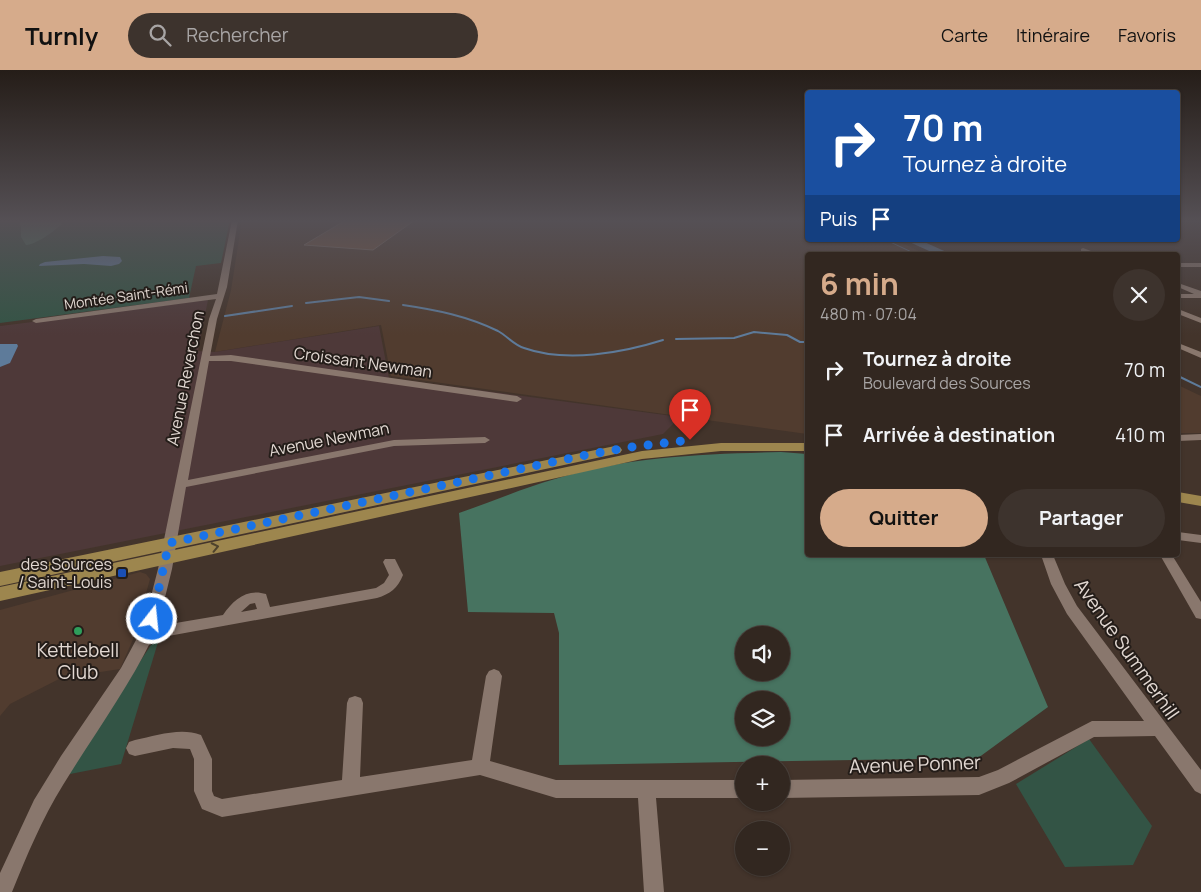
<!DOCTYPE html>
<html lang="fr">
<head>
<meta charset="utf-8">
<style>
	:root { --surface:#322720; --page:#3d332d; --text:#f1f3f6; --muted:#a8a5a5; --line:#4d443e; --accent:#d6ab8b }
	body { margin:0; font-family:Manrope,sans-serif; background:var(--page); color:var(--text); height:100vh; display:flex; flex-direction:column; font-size:19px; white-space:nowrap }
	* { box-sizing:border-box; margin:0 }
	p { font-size:16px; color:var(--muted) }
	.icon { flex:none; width:28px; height:28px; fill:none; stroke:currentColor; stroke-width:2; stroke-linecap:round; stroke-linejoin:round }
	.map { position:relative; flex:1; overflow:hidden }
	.panel { position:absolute; left:805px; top:182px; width:375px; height:305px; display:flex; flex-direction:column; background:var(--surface); border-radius:5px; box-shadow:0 1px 4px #0004,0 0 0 1px var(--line) }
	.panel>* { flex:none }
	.guide { position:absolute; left:805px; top:20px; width:375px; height:152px; border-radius:5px; box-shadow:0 1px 4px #0004,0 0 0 1px var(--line); background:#1a4fa0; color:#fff; overflow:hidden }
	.controls { position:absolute; left:735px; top:556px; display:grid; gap:10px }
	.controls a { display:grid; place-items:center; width:55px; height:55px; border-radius:50%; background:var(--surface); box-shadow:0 1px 4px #0004,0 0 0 1px var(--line); font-size:25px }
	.pin { position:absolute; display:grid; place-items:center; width:42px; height:42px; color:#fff; margin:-51px -21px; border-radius:50% 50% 50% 0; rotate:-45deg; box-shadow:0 0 5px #0007 }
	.pin .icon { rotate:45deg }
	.me { position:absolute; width:55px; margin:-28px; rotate:16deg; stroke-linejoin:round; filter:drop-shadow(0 0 4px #0008) }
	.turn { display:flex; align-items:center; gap:18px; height:105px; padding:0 15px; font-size:22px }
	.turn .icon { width:65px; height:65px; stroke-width:2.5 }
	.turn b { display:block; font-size:35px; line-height:42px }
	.then { display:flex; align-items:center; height:48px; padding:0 15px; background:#0003; gap:10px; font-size:19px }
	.round { display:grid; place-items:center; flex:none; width:52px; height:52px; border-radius:26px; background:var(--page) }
	.headline { display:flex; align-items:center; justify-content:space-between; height:85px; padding:0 15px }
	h1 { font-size:30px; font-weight:700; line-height:38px; color:var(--accent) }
	.primary-button { display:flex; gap:10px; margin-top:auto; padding:10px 15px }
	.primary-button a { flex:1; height:58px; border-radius:30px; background:var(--accent); color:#111; font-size:20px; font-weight:700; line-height:58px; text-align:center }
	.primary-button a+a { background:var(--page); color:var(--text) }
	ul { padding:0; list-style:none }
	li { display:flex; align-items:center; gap:15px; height:65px; padding:0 15px }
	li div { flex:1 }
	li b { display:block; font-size:19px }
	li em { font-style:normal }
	header { display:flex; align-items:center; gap:30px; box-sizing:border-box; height:70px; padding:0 25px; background:var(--accent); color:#111 }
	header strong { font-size:24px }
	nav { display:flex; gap:28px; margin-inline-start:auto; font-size:18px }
	.search { width:350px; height:45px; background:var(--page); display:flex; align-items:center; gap:12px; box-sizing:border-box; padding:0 18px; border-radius:28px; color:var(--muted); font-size:19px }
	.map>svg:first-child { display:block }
</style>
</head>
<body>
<header>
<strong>Turnly</strong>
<div class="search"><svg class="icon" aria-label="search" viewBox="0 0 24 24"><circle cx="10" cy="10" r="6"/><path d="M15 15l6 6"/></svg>Rechercher</div>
<nav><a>Carte</a><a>Itinéraire</a><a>Favoris</a></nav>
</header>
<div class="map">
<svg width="1201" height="822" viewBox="0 0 1201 822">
	<rect width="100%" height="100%" fill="#43342b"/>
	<!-- built -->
	<path fill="#513c2f" d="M242,150H807L808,170H896L927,185H808L807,364L391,306L381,255L215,282L231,220Z
		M1178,315L1201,326V363H1178Z
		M140,502L146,504L150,509L134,567L120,599L61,608L10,634L0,646V540Z"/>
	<!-- industrial -->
	<path fill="#4e3939" d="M208,230L198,281L215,282L379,256L389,308L680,347L663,364L0,496V256Z"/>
	<!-- green -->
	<path fill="#335445" d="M0,150H230L221,193L196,196L189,228L0,253Z
		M159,569L121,694L65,705L151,575Z
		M1089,669L1152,756L1133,795L1065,797L1016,714Z"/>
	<!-- forest -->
	<path fill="#477360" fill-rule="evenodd" d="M27,150H60L62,154C53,162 37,174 26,175L21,167V156L19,153Z
		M781,382L807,384L808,485H984L1048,637L978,688L559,695V563L554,543L468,542L459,443C491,432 523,418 555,409C629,386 705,384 781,382ZM744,565H781V602H744ZM744,630H781V668H744Z"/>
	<!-- water -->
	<path fill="#5e7b9a" d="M905,170H920L953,185H938Z
		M103,186L120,187L122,191L119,194L111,196L84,194L39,196L40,194L45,192Z
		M0,274H17L18,276L10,293L0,297Z"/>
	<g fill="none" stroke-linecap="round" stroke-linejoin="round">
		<!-- stream-far1 -->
		<path stroke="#5e7b9a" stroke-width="1" d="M886,170L918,185"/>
		<!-- stream -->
		<path stroke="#5e7b9a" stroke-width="2" d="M306,233L359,227L389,231
			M403,235C437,240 467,246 498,261C507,266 514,275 524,278C566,293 622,283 663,270
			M225,246L292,236
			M676,269L734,268L754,262L787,265L800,272H808
			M1178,306L1201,317"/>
	</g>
	<!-- building -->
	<path fill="#795540" stroke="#847369" d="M346,150H415L373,180L304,175Z"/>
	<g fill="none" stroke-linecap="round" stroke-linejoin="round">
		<!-- minor -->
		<path fill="#89776d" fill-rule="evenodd" d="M232,150H238L227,217L217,249L210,286L231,285L517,326L522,329L517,332L231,291H209L188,410L394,370L485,367L490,370L485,373L394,376L186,417L172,499L158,556L223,545C233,530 247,518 266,524L270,537L376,518L384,513L389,505L383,492L385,489H395L403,505C398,518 390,524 377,528L152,569C127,620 93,666 63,715C42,749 27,785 12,822H0V803L34,730L61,686L121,598L143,557L158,499L209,249L216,229L36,253L32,251L36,249L217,224ZM255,533L257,539L241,542L250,534Z
			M1083,178L1099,184L1100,185H1091L1081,181V179Z
			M1178,193H1201V197H1178Z
			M1178,213L1201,221V228H1178V224H1194L1178,217Z
			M1178,239L1201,248V253L1178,244Z
			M1178,273L1201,282V288L1178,278Z
			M1201,364V370L1178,371V365Z
			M1178,462L1201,465V473L1178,470Z
			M1041,485H1053L1065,514L1077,536L1201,700V724L1195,721L1155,666L1094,667L1009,713L979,725L781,728V710L979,707L998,700L1092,651H1144L1067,544L1051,514Z
			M1160,485H1172L1201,532V549L1196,548Z
			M494,599L499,601L502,606L490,691L556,710H744V728H656L664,822H644L638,728H556L480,705L222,747L202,739L194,721V689L190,679L173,678L135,686L129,684L126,678L129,672L135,670C156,666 180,657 201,665L212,689V721L214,726L222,729L342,710L347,633L349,628L355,626L361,628L363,633L360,707L472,690L486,606L489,601Z"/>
		<!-- major -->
		<path fill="#9d864e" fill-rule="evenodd" d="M721,373H808V381H721L642,389L0,531V517L642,381Z
			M615,376L620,377L622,380L620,383L0,516V502Z
			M1178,422L1201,426V436L1178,432Z"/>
	</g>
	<!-- one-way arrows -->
	<defs><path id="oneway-chevron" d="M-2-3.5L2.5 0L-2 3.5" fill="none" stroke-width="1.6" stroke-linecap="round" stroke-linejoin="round" transform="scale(1.25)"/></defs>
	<use stroke="#4e422c" href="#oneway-chevron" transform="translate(215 477) rotate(-12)"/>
	<!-- sky -->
	<linearGradient id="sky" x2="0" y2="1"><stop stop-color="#251d18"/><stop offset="0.57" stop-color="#555055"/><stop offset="1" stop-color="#555055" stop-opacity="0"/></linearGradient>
	<rect width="1201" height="265" fill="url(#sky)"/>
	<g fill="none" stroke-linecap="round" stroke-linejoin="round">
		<!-- route -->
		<path stroke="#1a73e8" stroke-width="9" stroke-dasharray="0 16.2" d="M152,549L169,473L586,385L631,377L690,370"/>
	</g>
	<!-- markers -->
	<rect fill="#1a4fb4" stroke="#241d19" stroke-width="2" x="117" y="498" width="10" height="10" rx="2.5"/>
	<circle fill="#2e9e5b" stroke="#241d19" stroke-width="2" cx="78" cy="561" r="5"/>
	<g text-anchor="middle" stroke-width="4" stroke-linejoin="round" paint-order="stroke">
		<!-- far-street labels -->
		<g font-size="14" fill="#e2d8d2" stroke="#241d19">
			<text transform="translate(126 226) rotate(-8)" y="5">Montée Saint-Rémi</text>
		</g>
		<!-- street labels -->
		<g font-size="16" fill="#e2d8d2" stroke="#241d19">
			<text transform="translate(363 292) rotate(8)" y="6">Croissant Newman</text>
			<text transform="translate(185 308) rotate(-79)" y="6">Avenue Reverchon</text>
			<text transform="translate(329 369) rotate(-11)" y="6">Avenue Newman</text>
		</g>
		<!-- poi labels -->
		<g font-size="16" fill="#e2d8d2" stroke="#241d19" text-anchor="end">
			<text x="112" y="500">des Sources<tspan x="112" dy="18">/ Saint-Louis</tspan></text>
		</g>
		<!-- near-street labels -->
		<g font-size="19" fill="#e2d8d2" stroke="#241d19">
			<text transform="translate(1127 579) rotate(55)" y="7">Avenue Summerhill</text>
			<text transform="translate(915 694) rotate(-2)" y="7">Avenue Ponner</text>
		</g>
		<!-- near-poi labels -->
		<g font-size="19" fill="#e2d8d2" stroke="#241d19">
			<text x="78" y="587">Kettlebell<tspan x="78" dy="22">Club</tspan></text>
		</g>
	</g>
</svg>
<div class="controls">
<a><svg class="icon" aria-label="sound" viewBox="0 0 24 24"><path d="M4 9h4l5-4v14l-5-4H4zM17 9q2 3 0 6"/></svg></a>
<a><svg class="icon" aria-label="layers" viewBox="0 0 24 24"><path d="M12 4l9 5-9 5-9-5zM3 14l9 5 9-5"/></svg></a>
<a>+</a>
<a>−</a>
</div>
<div class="pin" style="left:690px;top:370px;background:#d93025"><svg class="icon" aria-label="arrive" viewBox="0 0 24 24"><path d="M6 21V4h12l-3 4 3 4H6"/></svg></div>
<svg class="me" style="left:152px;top:549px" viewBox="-20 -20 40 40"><circle r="17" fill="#1a73e8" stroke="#fff" stroke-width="3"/><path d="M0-11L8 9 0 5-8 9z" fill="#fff"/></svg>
<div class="guide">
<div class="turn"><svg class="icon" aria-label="right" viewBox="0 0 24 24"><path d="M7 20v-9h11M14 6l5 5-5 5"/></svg><div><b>70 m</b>Tournez à droite</div></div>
<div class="then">Puis<svg class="icon" aria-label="arrive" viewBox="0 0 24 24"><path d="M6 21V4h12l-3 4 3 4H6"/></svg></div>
</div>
<section class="panel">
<div class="headline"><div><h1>6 min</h1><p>480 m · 07:04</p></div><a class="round"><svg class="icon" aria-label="close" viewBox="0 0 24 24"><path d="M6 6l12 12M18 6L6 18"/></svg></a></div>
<ul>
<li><svg class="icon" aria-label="right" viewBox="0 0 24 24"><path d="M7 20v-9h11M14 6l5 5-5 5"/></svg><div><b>Tournez à droite</b><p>Boulevard des Sources</p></div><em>70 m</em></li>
<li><svg class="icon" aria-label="arrive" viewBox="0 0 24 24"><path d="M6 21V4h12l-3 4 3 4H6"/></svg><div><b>Arrivée à destination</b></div><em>410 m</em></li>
</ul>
<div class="primary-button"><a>Quitter</a><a>Partager</a></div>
</section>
</div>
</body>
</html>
